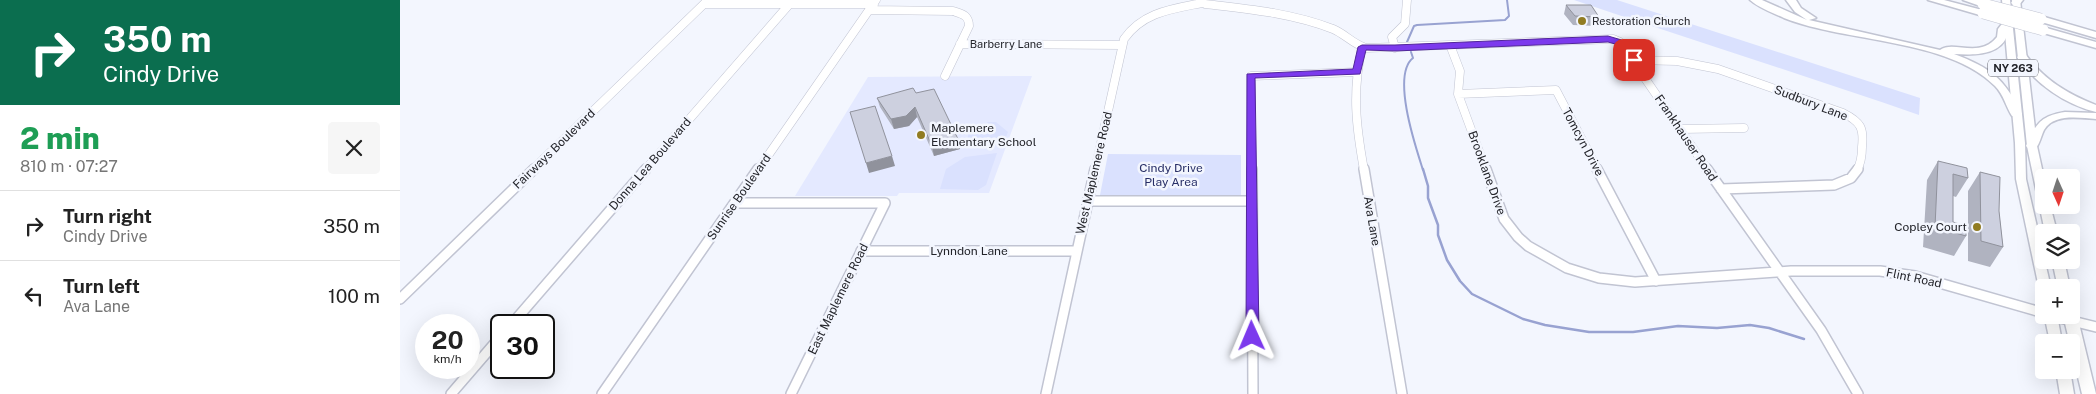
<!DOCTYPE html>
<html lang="en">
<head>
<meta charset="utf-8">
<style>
	:root { --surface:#fff; --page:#f6f6f6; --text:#222; --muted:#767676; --line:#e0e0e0 }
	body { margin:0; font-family:"Public Sans",sans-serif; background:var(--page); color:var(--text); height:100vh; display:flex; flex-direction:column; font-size:19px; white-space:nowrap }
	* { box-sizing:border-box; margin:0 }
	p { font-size:16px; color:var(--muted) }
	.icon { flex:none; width:28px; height:28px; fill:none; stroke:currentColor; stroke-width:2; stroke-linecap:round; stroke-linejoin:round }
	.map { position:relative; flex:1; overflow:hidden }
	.panel { display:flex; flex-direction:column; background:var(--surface); width:400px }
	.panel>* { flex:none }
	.hud { background:#0b6e4f; color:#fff; overflow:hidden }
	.needle { width:32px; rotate:177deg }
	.fabs { position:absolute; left:1635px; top:169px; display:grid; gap:10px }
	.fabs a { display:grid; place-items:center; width:45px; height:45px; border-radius:5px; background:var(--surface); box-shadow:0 5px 20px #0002; font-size:25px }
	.speed { position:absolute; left:15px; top:314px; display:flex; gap:10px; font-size:25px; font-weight:700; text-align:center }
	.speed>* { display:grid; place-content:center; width:65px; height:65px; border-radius:50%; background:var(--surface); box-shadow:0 5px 20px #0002; line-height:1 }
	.speed small { font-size:12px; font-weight:400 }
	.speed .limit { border:2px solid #111; border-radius:8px; background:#fff; color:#111 }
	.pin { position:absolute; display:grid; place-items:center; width:42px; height:42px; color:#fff; margin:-21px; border-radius:10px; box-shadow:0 2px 8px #0006 }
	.me { position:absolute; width:55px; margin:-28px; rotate:359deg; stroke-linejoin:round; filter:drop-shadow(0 0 4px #0008) }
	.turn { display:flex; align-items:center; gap:18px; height:105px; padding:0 20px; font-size:22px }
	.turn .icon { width:65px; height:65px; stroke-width:2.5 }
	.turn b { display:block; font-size:35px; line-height:42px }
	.round { display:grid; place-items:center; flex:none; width:52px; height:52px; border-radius:5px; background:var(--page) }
	.headline { display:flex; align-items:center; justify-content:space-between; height:85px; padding:0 20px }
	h1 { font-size:30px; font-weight:800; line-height:38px; color:#1e9e55 }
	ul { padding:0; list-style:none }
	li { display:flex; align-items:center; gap:15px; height:70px; padding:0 20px; border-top:1px solid var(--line) }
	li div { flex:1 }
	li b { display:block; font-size:19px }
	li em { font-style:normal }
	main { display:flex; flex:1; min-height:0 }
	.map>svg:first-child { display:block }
</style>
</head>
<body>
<main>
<section class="panel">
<div class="hud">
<div class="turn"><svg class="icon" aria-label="right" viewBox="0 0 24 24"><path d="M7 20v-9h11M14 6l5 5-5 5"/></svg><div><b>350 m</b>Cindy Drive</div></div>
</div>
<div class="headline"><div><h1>2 min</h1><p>810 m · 07:27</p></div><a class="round"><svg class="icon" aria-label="close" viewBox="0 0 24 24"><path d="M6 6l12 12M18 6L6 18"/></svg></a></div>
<ul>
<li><svg class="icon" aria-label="right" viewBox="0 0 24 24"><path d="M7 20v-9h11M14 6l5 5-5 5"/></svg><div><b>Turn right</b><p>Cindy Drive</p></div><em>350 m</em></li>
<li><svg class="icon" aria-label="left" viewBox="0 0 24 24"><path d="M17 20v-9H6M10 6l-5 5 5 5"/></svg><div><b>Turn left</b><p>Ava Lane</p></div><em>100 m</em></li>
</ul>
</section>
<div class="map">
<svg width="1696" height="394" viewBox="0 0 1696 394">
	<rect width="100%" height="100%" fill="#f3f6fe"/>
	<!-- built -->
	<path fill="#e4e9ff" d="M632,76L589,193H499L497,196H395L468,77Z"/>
	<!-- green -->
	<path fill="#dae1fe" d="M1174,0H1217L1520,98L1519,115C1404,75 1288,39 1174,0Z
		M588,122H596L608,132L603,144L565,145L570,130H579Z
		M597,153L586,185L578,190L540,189L546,169L565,157Z
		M708,154L841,155V195H700Z"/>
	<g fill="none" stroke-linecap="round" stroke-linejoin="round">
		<!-- stream-far1 -->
		<path stroke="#98a2d1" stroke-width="2" d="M1007,42L1014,26L1017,25L1105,20L1109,16L1107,0
			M1011,52L1013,58C991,75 1016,148 1023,170"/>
		<!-- stream -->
		<path stroke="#98a2d1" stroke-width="2.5" d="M1023,169L1028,186V198L1038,225V235L1047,260L1060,281L1072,294L1123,319L1145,325L1189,332H1233L1278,326L1317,328L1350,325L1369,328L1404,339"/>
		<defs>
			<path id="minor-far1" d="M800,0L805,4C848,9 892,13 933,29C945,34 953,44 966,48L1213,39L1220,42L1308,170
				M304,4H474
				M469,10L553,11C562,14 569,15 569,26L545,76
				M560,44L722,45
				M1050,45L1060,71L1058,94L1086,170
				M962,47C952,92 956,126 964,170
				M995,48L992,37L1005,24L1007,0
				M1234,60L1277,61L1318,69L1443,113C1461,122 1464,128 1462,147C1462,155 1461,163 1457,170
				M1058,94L1156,90L1198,170
				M1281,129L1344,128
				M132,170L308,0
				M245,170L393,0
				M358,170L476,0
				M695,170L724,39C743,12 772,9 802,3
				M852,170L851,76L957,72"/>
			<path id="minor" d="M852,169L853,394
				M964,169L1002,394
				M1086,169L1104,219L1118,237L1128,246L1167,268L1199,278L1235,282L1391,271H1480L1515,276L1644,313
				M1197,169L1256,281
				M1307,169L1421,330L1458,394
				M1321,189L1434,185L1451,178L1458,169
				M687,201H852
				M335,203H485L391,394
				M461,251H676
				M0,299L134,169
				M1648,315L1696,327
				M111,325L246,169
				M51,394L101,336
				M202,394L358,169
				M646,394L695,169"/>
			<path id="major" d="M1602,0H1610L1625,143L1626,179L1651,288H1644V292L1639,288L1616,179L1615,143Z
				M1612,0H1620L1637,146L1644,178V205H1650L1657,232H1645L1627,146Z
				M1652,260H1664L1670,288H1658Z
				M1671,311L1677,315L1696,394H1682L1663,315H1671Z
				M1644,314L1657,315L1662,342H1650Z
				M1656,370H1670L1674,394H1660Z"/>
			<path id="highway" d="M1350,0H1362L1407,20L1395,12L1386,0H1396L1401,8L1416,18L1409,20L1540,50C1553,40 1580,59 1597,37L1598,29L1605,20H1611L1613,22C1609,28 1608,34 1605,40C1595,56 1571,55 1554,54C1591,68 1604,78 1622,114L1620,116H1612C1606,107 1604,95 1595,86C1547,38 1447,43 1384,18C1373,13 1359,8 1350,0Z
				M1528,0H1544L1586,11L1588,13L1583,16Z
				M1563,0H1579L1588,4L1583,7Z
				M1613,0H1623L1619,5L1616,6L1611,3Z
				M1641,16L1696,32V38L1638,21V17Z
				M1643,27L1696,42V48L1640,32L1638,30Z
				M1622,54L1626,55C1644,80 1668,94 1696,105V112C1664,104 1636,84 1617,57Z
				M1665,112L1696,113V119C1680,118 1654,113 1644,130C1641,136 1640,143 1636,148H1628L1626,146C1636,124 1640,116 1665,112Z"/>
		</defs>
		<!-- minor-far1 casing -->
		<use href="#minor-far1" stroke="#c1c4d2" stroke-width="9"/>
		<!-- minor casing -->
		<use href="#minor" stroke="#c1c4d2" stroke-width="12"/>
		<!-- major casing -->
		<use href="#major" stroke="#c1c4d2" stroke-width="3"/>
		<!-- highway casing -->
		<use href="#highway" stroke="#c1c4d2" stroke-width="3"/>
		<!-- minor-far1 -->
		<use href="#minor-far1" stroke="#fff" stroke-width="8"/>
		<!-- minor -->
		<use href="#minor" stroke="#fff" stroke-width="9"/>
		<!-- major -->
		<use href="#major" fill="#fff" fill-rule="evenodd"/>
		<!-- highway -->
		<use href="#highway" fill="#fff" fill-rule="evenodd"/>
		<defs>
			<path id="highway-bridge" d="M1583,4L1641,19
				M1583,13L1643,30"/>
		</defs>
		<!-- highway-bridge casing -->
		<use href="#highway-bridge" stroke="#c1c4d2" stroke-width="12" stroke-linecap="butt"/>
		<!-- highway-bridge -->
		<use href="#highway-bridge" stroke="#fff" stroke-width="11"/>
	</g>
	<!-- wall -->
	<path fill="#b0b3c0" d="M1166,5L1199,17L1196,26L1173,25L1164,14Z
		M516,93L560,149L534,156L517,117L509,126L494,129L480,107L477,98Z
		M1538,161L1568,178L1556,197L1553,196V222L1566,236L1554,256L1523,247L1527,180Z
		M1580,172L1599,211L1603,247L1590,267L1568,261V191Z"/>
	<!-- shaded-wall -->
	<path fill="#90929c" d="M515,107L517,117L509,126L494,129L491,119Z
		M558,139L560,149L534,156L532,146Z
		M492,156L495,166L469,173L466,163Z"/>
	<!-- building -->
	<path fill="#cdd0df" stroke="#90929c" d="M1166,5H1191L1199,17L1175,16Z
		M513,88L516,93L534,89L558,139L532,146L515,107L506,116L491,119L477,98Z
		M475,106L492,156L466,163L450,112Z
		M1538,161L1567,168L1568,178L1553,174V222L1566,226V236L1535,227Z
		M1580,172L1600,177L1599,211L1603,247L1581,241Z"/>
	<!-- route -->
	<path fill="#7c3aed" stroke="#51269a" d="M1208,36L1225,41L1238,60L1237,62H1230L1219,45L1208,42L995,51L966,50L960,74L855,78L859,336L857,340H848L846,336L847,74L953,69L958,47L962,45H995Z"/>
	<!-- markers -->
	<g fill="#917c22" stroke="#f3f6fe" stroke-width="2">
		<circle cx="1182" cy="21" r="5"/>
		<circle cx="521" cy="135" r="5"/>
		<circle cx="1577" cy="227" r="5"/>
	</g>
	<g text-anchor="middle" stroke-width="5" stroke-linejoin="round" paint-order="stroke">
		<!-- far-poi labels -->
		<g font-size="11" fill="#23242a" stroke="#f3f6fe" text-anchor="start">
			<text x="1192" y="25">Restoration Church</text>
		</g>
		<!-- far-street labels -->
		<g font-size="11" fill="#23242a" stroke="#f3f6fe">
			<text x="606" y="48">Barberry Lane</text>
		</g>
		<!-- shield labels -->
		<rect fill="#f3f6fe" stroke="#61636a" stroke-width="1" x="1588" y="59.5" width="50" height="17" rx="4"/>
		<g font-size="11" font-weight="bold" fill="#23242a">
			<text x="1613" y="72">NY 263</text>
		</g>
		<!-- street labels -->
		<g font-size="12" fill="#23242a" stroke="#f3f6fe">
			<text transform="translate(1411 103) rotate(21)" y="4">Sudbury Lane</text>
			<text transform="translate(1286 138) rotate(56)" y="4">Frankhauser Road</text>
			<text transform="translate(1183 142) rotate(62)" y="4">Tomcyn Drive</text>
			<text transform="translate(154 149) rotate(-44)" y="4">Fairways Boulevard</text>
			<text transform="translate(250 164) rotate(-49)" y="4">Donna Lea Boulevard</text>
			<text transform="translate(694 173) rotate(-77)" y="4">West Maplemere Road</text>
			<text transform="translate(1087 173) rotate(70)" y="4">Brooklane Drive</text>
			<text transform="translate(339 197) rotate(-55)" y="4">Sunrise Boulevard</text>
			<text transform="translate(972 221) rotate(80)" y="4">Ava Lane</text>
			<text x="569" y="255">Lynndon Lane</text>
			<text transform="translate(1514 278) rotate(12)" y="4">Flint Road</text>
			<text transform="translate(438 299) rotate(-64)" y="4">East Maplemere Road</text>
		</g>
		<!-- poi labels -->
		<g font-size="12" fill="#23242a" stroke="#f3f6fe" text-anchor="start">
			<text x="531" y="132">Maplemere<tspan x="531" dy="14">Elementary School</tspan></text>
			<text x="1567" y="231" text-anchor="end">Copley Court</text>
		</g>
		<!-- park labels -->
		<g font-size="12" fill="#272e66" stroke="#f3f6fe">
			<text x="771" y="172">Cindy Drive<tspan x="771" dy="14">Play Area</tspan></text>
		</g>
	</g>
</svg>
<div class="fabs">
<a><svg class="needle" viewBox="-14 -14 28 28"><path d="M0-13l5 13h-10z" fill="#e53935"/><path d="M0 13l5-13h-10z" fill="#767676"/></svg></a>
<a><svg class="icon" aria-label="layers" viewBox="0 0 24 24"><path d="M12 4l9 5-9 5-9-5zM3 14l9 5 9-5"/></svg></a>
<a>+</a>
<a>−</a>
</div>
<div class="speed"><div>20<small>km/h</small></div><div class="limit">30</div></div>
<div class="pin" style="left:1234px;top:60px;background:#d93025"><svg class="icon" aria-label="arrive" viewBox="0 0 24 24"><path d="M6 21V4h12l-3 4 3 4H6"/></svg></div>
<svg class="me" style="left:852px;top:336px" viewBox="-20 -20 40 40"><path d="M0-17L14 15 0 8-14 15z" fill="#7c3aed" stroke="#fff" stroke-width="4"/></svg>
</div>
</main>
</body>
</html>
